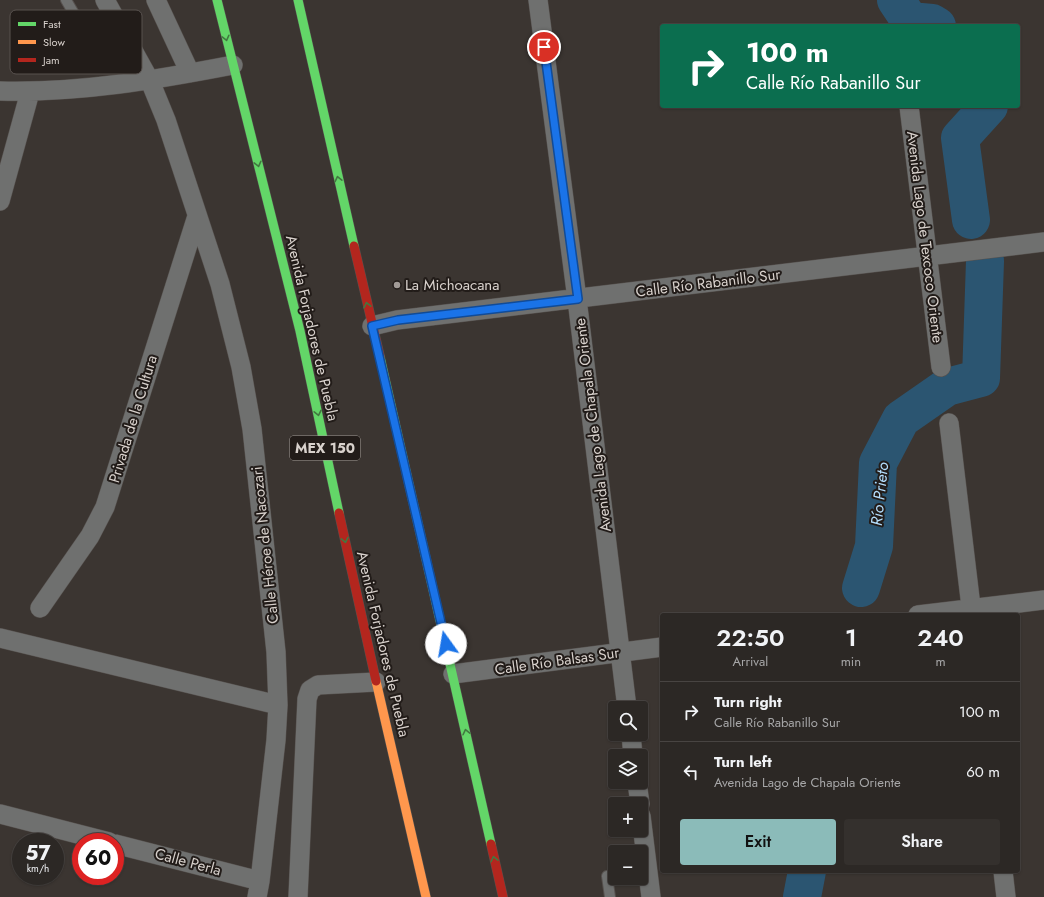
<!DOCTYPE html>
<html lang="en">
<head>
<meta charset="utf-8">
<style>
	:root { --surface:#2c2825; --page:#34302d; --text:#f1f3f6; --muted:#a6a6a7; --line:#484442; --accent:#8bbbb9 }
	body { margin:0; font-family:Jost,sans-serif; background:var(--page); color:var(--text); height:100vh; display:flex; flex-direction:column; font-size:15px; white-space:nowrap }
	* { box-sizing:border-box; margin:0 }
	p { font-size:13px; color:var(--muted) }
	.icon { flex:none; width:22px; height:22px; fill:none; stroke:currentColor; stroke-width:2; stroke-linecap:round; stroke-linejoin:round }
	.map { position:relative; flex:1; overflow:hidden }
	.side { position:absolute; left:660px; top:613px; width:360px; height:260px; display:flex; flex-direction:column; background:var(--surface); border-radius:4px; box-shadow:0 1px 3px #0004,0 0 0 1px var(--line) }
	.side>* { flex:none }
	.guide { position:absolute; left:660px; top:24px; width:360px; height:84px; border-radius:4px; box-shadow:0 1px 3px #0004,0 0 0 1px var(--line); background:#0b6e4f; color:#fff; overflow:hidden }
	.buttons { position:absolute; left:608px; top:701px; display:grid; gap:8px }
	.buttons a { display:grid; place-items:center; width:40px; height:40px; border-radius:4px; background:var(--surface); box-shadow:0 1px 3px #0004,0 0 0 1px var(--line); font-size:20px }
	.speed { position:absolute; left:12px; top:833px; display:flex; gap:8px; font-size:20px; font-weight:700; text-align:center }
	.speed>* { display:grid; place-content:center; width:52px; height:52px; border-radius:50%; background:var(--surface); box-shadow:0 1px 3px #0004,0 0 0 1px var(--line); line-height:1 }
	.speed small { font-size:10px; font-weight:400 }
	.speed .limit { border:6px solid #d22; background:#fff; color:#111 }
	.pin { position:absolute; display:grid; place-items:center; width:34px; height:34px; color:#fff; margin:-17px; border:2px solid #fff; border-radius:50%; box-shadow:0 1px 4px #0007 }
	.me { position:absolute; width:44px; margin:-22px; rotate:347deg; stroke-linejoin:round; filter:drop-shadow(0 0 3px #0008) }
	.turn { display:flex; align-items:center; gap:14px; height:84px; padding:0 20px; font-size:18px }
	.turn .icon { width:52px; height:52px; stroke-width:2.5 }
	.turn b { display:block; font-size:28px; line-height:34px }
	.eta { display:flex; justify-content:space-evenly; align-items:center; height:68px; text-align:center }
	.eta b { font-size:24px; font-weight:600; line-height:28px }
	.button { display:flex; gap:8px; margin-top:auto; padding:8px 20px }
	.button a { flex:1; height:46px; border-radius:4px; background:var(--accent); color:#111; font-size:16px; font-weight:600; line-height:46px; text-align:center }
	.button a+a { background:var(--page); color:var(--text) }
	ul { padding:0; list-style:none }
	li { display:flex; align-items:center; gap:12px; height:60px; padding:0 20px; border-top:1px solid var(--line) }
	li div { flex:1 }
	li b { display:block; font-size:15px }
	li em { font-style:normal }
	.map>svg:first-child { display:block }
</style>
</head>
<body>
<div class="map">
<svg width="1044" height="897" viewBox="0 0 1044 897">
	<rect width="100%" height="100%" fill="#3b3531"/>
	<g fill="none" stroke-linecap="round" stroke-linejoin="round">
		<!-- river -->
		<path stroke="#2b5571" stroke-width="38" d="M896,0L910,21L932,23L937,26
			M971,220L960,138L989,106
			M861,588L874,546L878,463L901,419L947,387L981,378L985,261
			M802,897L807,871"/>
		<defs>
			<path id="lane" d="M66,0L93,46L105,56L138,60
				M607,876L610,897"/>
			<path id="street" d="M105,0L150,81L166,120L220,284L241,367L252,429L276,652L278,705L276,740L260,881L257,897
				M156,0L190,73
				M538,0L577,299L627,708
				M0,91C80,93 155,80 233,65
				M909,106L941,367
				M0,201L30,92
				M372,326L397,320L1044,242
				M949,423L972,615
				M40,608L90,536L105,507L197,216
				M918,615L1044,600
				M0,638L278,705
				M453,674L662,647
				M631,734L633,756
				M637,782L640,804
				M0,814L109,842
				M641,816L651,897
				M115,844L260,881
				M1003,871L1006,897
				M298,897L307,699L310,690L318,685L376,682"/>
			<path id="fast" d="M217,0L300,331L339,513
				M298,0L354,246
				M380,357L491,844"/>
			<path id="slow" d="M376,681L426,897"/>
			<path id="jam" d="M354,246L380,357
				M339,513L376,681
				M491,844L503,897"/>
		</defs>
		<!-- lane casing -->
		<use href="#lane" stroke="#56514e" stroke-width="12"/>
		<!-- street casing -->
		<use href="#street" stroke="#56514e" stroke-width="20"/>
		<!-- fast casing -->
		<use href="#fast" stroke="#56514e" stroke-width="10"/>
		<!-- slow casing -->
		<use href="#slow" stroke="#56514e" stroke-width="10"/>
		<!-- jam casing -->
		<use href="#jam" stroke="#56514e" stroke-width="10"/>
		<!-- lane -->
		<use href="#lane" stroke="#6f706f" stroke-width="10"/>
		<!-- street -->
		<use href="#street" stroke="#6f706f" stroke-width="19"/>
		<!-- fast -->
		<use href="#fast" stroke="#63d668" stroke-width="9"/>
		<!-- slow -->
		<use href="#slow" stroke="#ff974d" stroke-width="9"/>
		<!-- jam -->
		<use href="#jam" stroke="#b3261e" stroke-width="9"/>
	</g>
	<!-- one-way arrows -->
	<defs><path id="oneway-chevron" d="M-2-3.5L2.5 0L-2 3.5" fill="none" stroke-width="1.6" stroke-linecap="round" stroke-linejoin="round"/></defs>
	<g stroke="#427940">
		<use href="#oneway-chevron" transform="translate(226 38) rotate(76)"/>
		<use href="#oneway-chevron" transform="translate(258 164) rotate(76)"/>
		<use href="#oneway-chevron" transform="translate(338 179) rotate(-103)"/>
		<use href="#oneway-chevron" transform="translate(367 305) rotate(-103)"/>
		<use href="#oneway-chevron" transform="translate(318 413) rotate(78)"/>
		<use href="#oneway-chevron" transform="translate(345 540) rotate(78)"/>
		<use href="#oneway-chevron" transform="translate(466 732) rotate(-103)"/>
		<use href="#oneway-chevron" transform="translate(494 859) rotate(-103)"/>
	</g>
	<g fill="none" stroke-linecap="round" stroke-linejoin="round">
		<defs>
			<path id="route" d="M446,644L372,326L398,320L578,299L544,47"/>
		</defs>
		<!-- route casing -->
		<use href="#route" stroke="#114b97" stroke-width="10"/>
		<!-- route -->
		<use href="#route" stroke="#1a73e8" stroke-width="7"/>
	</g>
	<!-- markers -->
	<circle fill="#a19a96" stroke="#221c19" stroke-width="1.5" cx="397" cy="285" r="4"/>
	<g text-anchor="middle" stroke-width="4" stroke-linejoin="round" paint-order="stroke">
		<!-- shield labels -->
		<rect fill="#221c19" stroke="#a19b96" stroke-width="1" x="290" y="436" width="70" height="24" rx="3"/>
		<g font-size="14" font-weight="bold" fill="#d8d1cc">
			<text x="325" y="453">MEX 150</text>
		</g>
		<!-- street labels -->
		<g font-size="15" fill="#d8d1cc" stroke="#221c19">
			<text transform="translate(925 237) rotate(83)" y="5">Avenida Lago de Texcoco Oriente</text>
			<text transform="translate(708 283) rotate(-7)" y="5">Calle Río Rabanillo Sur</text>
			<text transform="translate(312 328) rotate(77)" y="5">Avenida Forjadores de Puebla</text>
			<text transform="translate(133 419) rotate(-73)" y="5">Privada de la Cultura</text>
			<text transform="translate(593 425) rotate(-97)" y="5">Avenida Lago de Chapala Oriente</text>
			<text transform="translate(265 545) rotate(-96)" y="5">Calle Héroe de Nacozari</text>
			<text transform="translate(383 644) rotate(77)" y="5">Avenida Forjadores de Puebla</text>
			<text transform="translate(557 661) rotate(-8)" y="5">Calle Río Balsas Sur</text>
			<text transform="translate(188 862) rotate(15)" y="5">Calle Perla</text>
		</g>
		<!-- poi labels -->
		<g font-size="15" fill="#d8d1cc" stroke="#221c19" text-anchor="start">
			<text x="405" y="290">La Michoacana</text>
		</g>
		<!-- water labels -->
		<g font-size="16" font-style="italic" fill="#b3ddfc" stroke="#221c19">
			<text transform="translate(879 494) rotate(-84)" y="6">Río Prieto</text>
		</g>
	</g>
	<!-- legend -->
	<rect x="10" y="10" width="132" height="64" rx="6" fill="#221c19" stroke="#59524f" stroke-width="1"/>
	<rect x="18" y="22" width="18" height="4" fill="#63d668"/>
	<rect x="18" y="40" width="18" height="4" fill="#ff974d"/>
	<rect x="18" y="58" width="18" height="4" fill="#b3261e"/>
	<g font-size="11" fill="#d8d1cc">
		<text x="43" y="28">Fast</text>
		<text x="43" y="46">Slow</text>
		<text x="43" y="64">Jam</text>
	</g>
</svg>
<div class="buttons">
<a><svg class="icon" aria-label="search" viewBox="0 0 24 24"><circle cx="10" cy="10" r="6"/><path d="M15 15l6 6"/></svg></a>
<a><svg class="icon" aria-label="layers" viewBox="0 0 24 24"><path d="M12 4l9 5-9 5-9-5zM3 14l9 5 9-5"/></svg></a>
<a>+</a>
<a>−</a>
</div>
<div class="speed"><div>57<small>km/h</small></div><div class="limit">60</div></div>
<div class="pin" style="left:544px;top:47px;background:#d93025"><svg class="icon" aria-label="arrive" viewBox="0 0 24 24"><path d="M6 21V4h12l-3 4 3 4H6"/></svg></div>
<svg class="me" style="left:446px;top:644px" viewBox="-20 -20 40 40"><circle r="19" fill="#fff"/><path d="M0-13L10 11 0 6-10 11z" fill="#1a73e8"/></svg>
<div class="guide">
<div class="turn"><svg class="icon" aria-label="right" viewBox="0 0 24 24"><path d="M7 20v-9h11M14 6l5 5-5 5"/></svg><div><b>100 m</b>Calle Río Rabanillo Sur</div></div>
</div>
<section class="side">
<div class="eta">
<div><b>22:50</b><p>Arrival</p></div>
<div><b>1</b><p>min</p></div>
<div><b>240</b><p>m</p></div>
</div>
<ul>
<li><svg class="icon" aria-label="right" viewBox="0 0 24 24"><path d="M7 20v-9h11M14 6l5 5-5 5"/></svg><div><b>Turn right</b><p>Calle Río Rabanillo Sur</p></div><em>100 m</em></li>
<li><svg class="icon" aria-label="left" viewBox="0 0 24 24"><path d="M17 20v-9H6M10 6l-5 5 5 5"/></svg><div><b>Turn left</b><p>Avenida Lago de Chapala Oriente</p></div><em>60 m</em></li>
</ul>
<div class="button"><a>Exit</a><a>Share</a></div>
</section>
</div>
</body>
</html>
